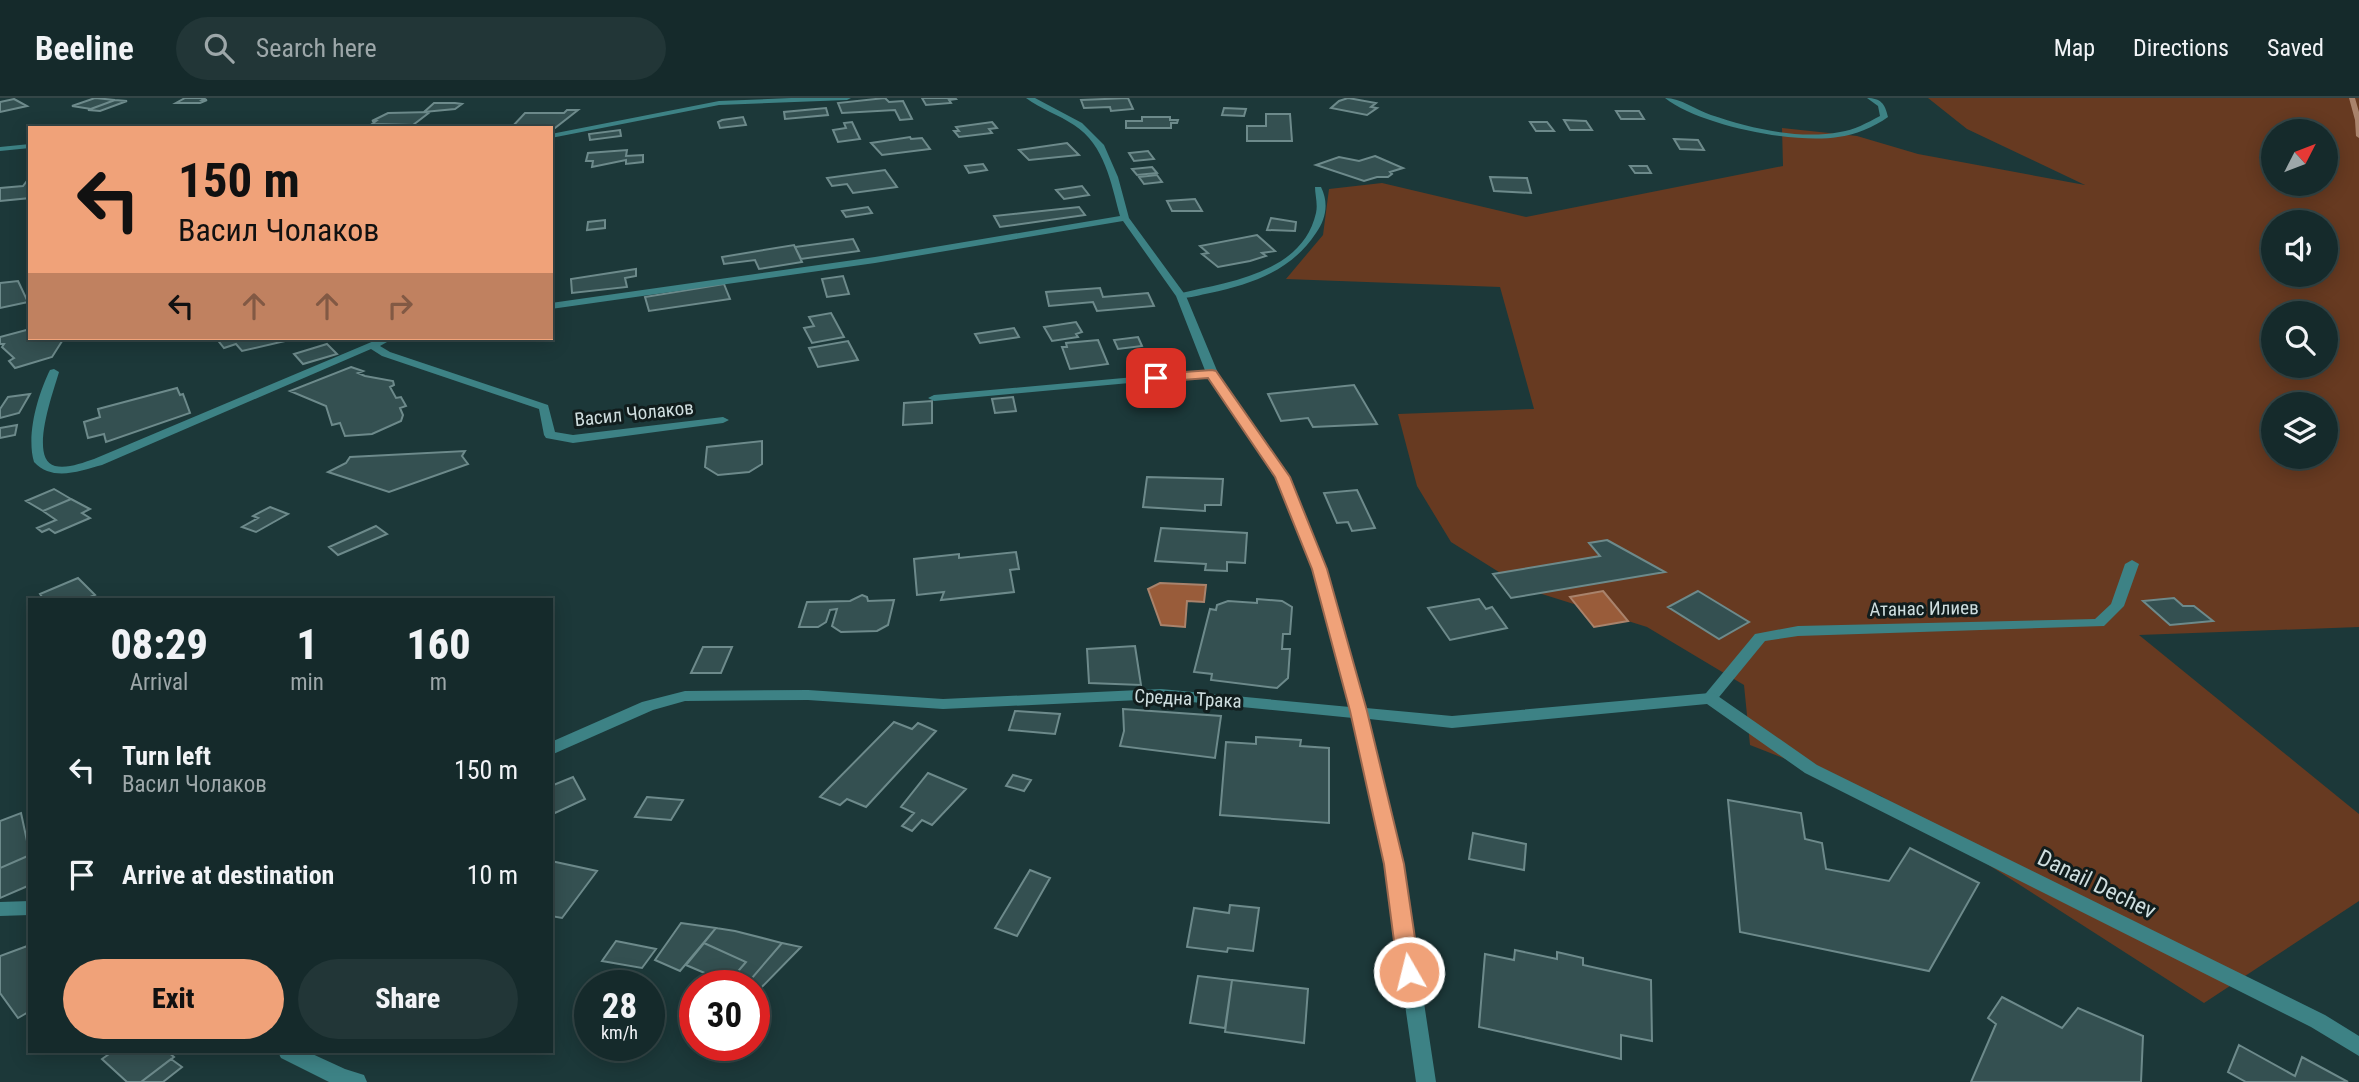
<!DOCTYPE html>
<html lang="en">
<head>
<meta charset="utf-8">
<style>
	:root { --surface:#152a2b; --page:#223637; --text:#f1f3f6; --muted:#9da7a9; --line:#344647; --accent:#f0a279 }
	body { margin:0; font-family:"Roboto Condensed",sans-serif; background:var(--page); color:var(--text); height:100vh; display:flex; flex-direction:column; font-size:26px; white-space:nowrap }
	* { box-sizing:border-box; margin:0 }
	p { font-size:23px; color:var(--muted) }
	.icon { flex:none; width:38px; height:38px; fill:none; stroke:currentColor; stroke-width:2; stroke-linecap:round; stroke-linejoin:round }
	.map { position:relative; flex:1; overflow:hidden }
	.drawer { position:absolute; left:28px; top:500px; width:525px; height:455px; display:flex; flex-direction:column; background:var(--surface); border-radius:0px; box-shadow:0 4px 18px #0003,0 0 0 2px var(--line) }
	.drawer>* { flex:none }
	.hud { position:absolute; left:28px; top:28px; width:525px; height:214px; border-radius:0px; box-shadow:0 4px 18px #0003,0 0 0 2px var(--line); background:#f0a279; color:#111; overflow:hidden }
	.needle { width:46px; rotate:48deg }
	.controls { position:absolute; left:2261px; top:21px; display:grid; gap:14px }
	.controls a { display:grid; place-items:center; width:77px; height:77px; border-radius:50%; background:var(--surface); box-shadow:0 4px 18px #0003,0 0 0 2px var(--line); font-size:35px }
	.speed { position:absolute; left:574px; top:872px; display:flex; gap:14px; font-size:35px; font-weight:700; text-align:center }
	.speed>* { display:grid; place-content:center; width:91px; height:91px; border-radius:50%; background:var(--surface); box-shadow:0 4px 18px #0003,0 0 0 2px var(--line); line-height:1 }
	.speed small { font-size:18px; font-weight:400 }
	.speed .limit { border:10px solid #d22; background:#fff; color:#111 }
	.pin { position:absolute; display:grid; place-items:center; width:60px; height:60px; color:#fff; margin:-30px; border-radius:14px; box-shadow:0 4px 10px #0006 }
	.me { position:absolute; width:77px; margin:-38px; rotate:352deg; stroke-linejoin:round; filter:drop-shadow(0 0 5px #0008) }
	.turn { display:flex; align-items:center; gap:24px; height:147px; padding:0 35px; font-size:32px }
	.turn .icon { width:91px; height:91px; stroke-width:2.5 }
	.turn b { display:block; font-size:49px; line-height:60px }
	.lanes { display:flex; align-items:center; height:66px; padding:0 35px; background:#0003; justify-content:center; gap:35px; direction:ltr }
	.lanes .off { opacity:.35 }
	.eta { display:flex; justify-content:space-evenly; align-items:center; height:119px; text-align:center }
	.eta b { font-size:42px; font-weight:800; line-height:49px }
	.primary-button { display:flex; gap:14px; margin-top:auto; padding:14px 35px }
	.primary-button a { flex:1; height:80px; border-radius:42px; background:var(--accent); color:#111; font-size:28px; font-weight:800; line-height:80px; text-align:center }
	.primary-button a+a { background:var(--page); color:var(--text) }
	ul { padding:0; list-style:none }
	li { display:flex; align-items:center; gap:21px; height:105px; padding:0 35px }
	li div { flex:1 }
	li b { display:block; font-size:26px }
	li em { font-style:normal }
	header { display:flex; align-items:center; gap:42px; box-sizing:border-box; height:98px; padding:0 35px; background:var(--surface); border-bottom:2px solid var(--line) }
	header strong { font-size:33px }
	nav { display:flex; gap:38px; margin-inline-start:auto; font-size:24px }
	.search { width:490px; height:63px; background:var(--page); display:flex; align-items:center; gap:18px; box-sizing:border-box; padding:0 24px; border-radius:38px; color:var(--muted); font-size:26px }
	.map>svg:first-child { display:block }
</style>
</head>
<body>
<header>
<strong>Beeline</strong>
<div class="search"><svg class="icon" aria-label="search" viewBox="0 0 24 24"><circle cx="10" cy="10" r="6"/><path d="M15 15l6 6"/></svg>Search here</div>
<nav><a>Map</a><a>Directions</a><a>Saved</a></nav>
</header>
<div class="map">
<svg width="2359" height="984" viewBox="0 0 2359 984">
	<rect width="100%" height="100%" fill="#1c3839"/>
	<!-- green -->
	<path fill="#673a21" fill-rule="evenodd" d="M1928,0H2359V529L2139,537L2359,716V803L2204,905L1881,698L1750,647L1744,587L1647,529L1526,491L1451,444L1417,388L1398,316L1534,311L1500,189L1286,181L1323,137L1329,91L1382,85L1526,119L1783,68L1782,30L1857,38L1918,56L2085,87L1967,31ZM2273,33H2326V86H2273ZM2273,124H2326V177H2273ZM2273,215H2326V268H2273ZM2273,306H2326V359H2273Z"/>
	<!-- water -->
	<path fill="#995c3a" stroke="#a9836c" stroke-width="2" d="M1160,485L1206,487L1204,504L1187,503L1185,529L1161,527L1148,491Z
		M1603,493L1628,523L1594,529L1570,499Z"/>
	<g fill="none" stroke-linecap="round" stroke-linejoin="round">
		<!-- stream -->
		<path fill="#a9836c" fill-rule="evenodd" d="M2349,0H2355L2359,14V40L2356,38L2355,22Z"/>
	</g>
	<!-- building -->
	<path fill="#345051" stroke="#6d8a8b" stroke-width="2" d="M95,0L115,2L91,11L72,8Z
		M185,0H205L202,2H207L200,5H176Z
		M885,0L889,4L903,3L912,21L900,22L895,12L842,15L838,5Z
		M922,0H955L956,1L949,2L951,5L926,7Z
		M1128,0L1133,11L1111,13L1110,9L1084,10L1081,2Z
		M1348,0L1376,5L1371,9L1377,10L1367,17L1331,10L1339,3Z
		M14,1L27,8L0,14V4Z
		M115,2L127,3L100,13L88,12Z
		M434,5H455L462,6L455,11L424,14Z
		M826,10L828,17L785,21L784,14Z
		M1224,10L1246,11L1244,18L1222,17Z
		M567,12H578L555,30H511L525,15H564Z
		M1616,13H1639L1644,21H1621Z
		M430,14L413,27L372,26L376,23H372L388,15Z
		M1266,16H1290L1292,43H1247V28H1266Z
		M743,19L746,27L720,30L718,24L722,22Z
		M1142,19H1170V22H1178L1177,25H1171V30H1126V23H1142Z
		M1564,22L1586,23L1592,32H1570Z
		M852,24L860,41L838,44L833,32L846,30L844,25Z
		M992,24L997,30L989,31L992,35L959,39L954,33H959L956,29Z
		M1530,24H1547L1554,33H1536Z
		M620,32L621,38L590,42L589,36Z
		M910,39L911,41L922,40L930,51L882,57L871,45Z
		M1674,41L1698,42L1704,52L1680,51Z
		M1067,45L1079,57L1029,62L1019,52Z
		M627,52L626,58L643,57V64L626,66V62L592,69L593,63H586L588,55Z
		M1148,53L1154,61L1134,63L1129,55Z
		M1375,58L1403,70L1390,74L1392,76L1388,79H1377L1364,83L1316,67L1339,59L1359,63Z
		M983,66L987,72L969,75L965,68Z
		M1630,68H1647L1651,75H1635Z
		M1152,69L1157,75L1137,77L1132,71Z
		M885,72L897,89L853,95L847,86L832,88L827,80Z
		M1157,77L1162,84L1144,86L1139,79Z
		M30,79V100L0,103V90L23,88Z
		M1490,79L1527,80L1531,95L1494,93Z
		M1082,88L1089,97L1064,101L1056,92Z
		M1195,101L1202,113H1172L1167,103Z
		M868,109L872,115L846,119L842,113Z
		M1079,109L1085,117L1000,129L994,118Z
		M1271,120L1296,124L1295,133L1267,132Z
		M605,122V130L587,132L588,124Z
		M1257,137L1275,153L1262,155L1266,158L1250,163L1218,169L1202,156L1208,155L1200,148Z
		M853,141L859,153L801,161L795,149Z
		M794,147L802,164L759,171L755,162L724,166L722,159Z
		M636,171V178L625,180L627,189L572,195L571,181Z
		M843,178L849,196L827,199L822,181Z
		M18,183L28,204L0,210V185Z
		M724,186L730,201L649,213L645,199Z
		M1100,190L1103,199L1148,195L1154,208L1097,213L1093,204L1049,208L1046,194Z
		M831,215L844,239L812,245L804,230L814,228L809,219Z
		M1076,224L1082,234L1076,236L1078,239L1052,243L1044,229Z
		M1014,230L1019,239L980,245L975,236Z
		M30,231V240H64L52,259L15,270L9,263L14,260L2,249L4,246H0V239Z
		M1138,239L1142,248L1118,251L1114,242Z
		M216,240H293L294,241L242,253L236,246L224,250Z
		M1098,242L1108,266L1070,271L1062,249H1067L1066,245Z
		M848,243L858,262L818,269L809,250Z
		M327,246L337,256L303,266L294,256Z
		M351,269L363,273L358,275L365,278L393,283L394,287L390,289L396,300L401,299L406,308L400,310L403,317L401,323L372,336L345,338L340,325L332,327L326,308L290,293Z
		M1354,287L1377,326L1313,329L1308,320L1281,323L1268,296Z
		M177,290L180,297L183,296L190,315L106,344L104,336L88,340L84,324L100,319L98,311Z
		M30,296L19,315L0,320V311L8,299Z
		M1013,299L1016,313L995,315L992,301Z
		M932,303V325L903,327L904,305Z
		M17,327L15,337L0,340V330Z
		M762,343V366L749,374L718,377L705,369L707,349Z
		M465,353L462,358L468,366L389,394L328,374L346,365L350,359Z
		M1147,379L1223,381L1221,407H1205V413L1143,409Z
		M54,391L71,401L43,413L26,403Z
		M1357,392L1375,430L1352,433L1348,424L1337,425L1324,395Z
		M71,401L90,411L82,415L90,420L55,435L49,431L42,434L37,430L56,422L43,413Z
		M270,409L288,416L256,434L242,429L258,420L253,418Z
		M376,428L387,436L338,457L329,449Z
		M1161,430L1247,435L1245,465L1227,464V473L1205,472L1206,466L1155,463Z
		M1607,442L1665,474L1511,500L1493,476L1600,458L1589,445Z
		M1016,454L1019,471L1010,472L1014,494L941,502L944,494L917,497L914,461L959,456V460Z
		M78,480L95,497L83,502L36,501L42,499L40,496Z
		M1698,493L1749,524L1719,541L1668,509Z
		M862,497L867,499L868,503L894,502L888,527L877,533L841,534L832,528L837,511L830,512L826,524L818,529H799L807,504L850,503Z
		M2174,500L2183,508H2194L2213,523L2170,527L2143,503Z
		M1257,501L1282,503L1292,509L1290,536H1283L1282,551H1290L1288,580L1277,590L1211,582L1212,576L1194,574L1210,511L1216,512L1217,507L1228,503L1257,505Z
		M1479,501L1486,511L1492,509L1507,530L1450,542L1428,510Z
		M1135,548L1141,587L1089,585L1087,551Z
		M703,549H732L721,575H691Z
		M1123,611L1221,618L1215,660L1120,648L1124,633Z
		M1015,613L1060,616L1055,636L1009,632Z
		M894,624L912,631L918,625L936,633L866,709L847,701L840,707L820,699Z
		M1256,639L1301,642L1300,648L1329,650V725L1220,717L1226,644L1256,646Z
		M928,675L966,691L932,727L922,722L912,733L902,728L914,715L901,709Z
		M1013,677L1031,682L1024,693L1006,688Z
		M573,679L585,701L555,715L551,709V688Z
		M647,699L683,702L671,722L635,719Z
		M1728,702L1801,715L1805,741L1822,745L1826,771L1889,783L1910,750L1979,785L1929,873L1740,834Z
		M21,715L30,757L0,770V723Z
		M1473,735L1526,746L1524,772L1469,761Z
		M30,757V787L0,800V770Z
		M551,763L597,773L562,820L551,818Z
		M1030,772L1050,780L1017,838L995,830Z
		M1230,807L1259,810L1253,853L1228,850L1227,854L1187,849L1194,810L1229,815Z
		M681,825L716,830L680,873L655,862Z
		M716,830L735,833L782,845L746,887H733L728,885L746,864L704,845Z
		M616,843L656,851L642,870L602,863Z
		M704,845L746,864L728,885L686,867Z
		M782,845L801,849L754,897V887H746Z
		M30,847V913L18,920L0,895V858Z
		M1515,852L1557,861V854L1583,860V867L1651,882L1652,943L1621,937V961L1479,929L1485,856L1514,862Z
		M1198,878L1232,882L1225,930L1190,925Z
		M1232,882L1308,891L1304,945L1225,934Z
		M2002,899L2062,930L2078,910L2143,938L2141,984H1971L1996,926L1988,920Z
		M2239,947L2295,978L2302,959L2348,984H2246L2228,974Z
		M112,954H168L174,959L141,984H127L102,961Z
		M171,961L182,969L163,984H141Z"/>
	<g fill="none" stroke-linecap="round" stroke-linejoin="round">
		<!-- lane -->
		<path fill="#3d8285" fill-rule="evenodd" d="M1315,89H1321C1329,105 1326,121 1316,135C1291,173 1252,186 1210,195C1199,197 1188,201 1177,200V196C1227,184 1302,176 1316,115C1318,106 1315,97 1315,89Z
			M381,240H394L380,248L390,254L548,307L555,334L573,337L723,319L729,322L723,325L573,345L546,340L544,337L539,311L382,258L371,251L102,367C79,373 53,384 34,364C26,337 38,296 50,272L54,271L59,274C54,292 28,361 55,368C67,371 82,365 94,361Z
			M1212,272L1216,273V277L934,303L928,300L934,297Z
			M2132,462L2139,466L2124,508L2104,528L1798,538L1765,543L1715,604H1705L1702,600L1755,536L1798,528L2095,521L2111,506L2125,466Z
			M278,954H308L345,971L364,977L367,984H329L281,960Z"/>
		<!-- street -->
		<path fill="#3d8285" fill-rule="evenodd" d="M791,0H851L847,2L719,7L551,40V36L719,3Z
			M1026,0H1035L1082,25L1104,47L1118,79L1129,120L1186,198L1218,275L1289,379L1326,471L1366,610L1452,618L1710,595L1715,596L1817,667L2325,917L2359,938V958L2311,929L1805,675L1707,606L1452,630L1369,621L1403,766L1436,984H1416L1385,766L1353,620L1161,601L943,611L808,602L685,603L653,612L551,657V644L642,604L685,593L808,592L943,601L1161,591L1350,609L1312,471L1277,379L1206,275L1176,198L1123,123L875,165L551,211V205L875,159L1120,118C1111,85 1105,47 1074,27C1059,17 1041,11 1026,0Z
			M1665,0C1681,0 1696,12 1711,17C1750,30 1798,42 1840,34C1854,32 1867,25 1880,18L1878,8L1867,0C1881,0 1885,6 1888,19C1874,29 1855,37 1838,39C1794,46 1701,28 1665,0Z
			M30,46V50L0,53V49Z
			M30,803V817L0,818V804Z"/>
	</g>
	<!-- route -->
	<path fill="#f0a279" stroke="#9c694f" stroke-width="2" d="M1212,272L1216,273L1290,379L1327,471L1367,613L1404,766L1420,874L1417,880L1409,883L1402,880L1398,874L1384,766L1350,613L1312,471L1275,379L1208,280L1156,284L1150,280L1156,276Z"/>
	<g text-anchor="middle" stroke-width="6" stroke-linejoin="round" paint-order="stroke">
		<!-- street labels -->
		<g font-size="19" fill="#cfdedf" stroke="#111d1d">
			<text transform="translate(634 315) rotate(-6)" y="7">Васил Чолаков</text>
			<text transform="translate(1924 510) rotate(-1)" y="7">Атанас Илиев</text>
			<text transform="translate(1188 600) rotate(3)" y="7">Средна Трака</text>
		</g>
		<!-- near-street labels -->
		<g font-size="23" fill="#cfdedf" stroke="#111d1d">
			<text transform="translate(2097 786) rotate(26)" y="8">Danail Dechev</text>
		</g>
	</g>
</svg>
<div class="controls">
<a><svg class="needle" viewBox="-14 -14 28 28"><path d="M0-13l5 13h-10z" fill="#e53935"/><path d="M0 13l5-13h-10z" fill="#9da7a9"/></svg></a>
<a><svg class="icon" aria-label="sound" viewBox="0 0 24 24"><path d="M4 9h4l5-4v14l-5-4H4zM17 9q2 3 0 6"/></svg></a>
<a><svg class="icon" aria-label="search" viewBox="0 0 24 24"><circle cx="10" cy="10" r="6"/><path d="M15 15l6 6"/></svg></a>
<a><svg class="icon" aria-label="layers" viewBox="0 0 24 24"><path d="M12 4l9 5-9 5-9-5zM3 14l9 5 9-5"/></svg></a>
</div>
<div class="speed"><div>28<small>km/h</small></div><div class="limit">30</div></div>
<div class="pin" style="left:1156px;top:280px;background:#d93025"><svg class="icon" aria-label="arrive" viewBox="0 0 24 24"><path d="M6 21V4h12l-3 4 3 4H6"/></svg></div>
<svg class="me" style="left:1409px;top:874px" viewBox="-20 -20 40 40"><circle r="17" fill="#f0a279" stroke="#fff" stroke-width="3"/><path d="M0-11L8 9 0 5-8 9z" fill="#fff"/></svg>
<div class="hud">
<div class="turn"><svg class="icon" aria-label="left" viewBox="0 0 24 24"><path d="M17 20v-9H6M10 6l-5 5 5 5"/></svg><div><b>150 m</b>Васил Чолаков</div></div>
<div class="lanes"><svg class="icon" aria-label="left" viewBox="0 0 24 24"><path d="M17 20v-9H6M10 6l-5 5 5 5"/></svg><svg class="icon off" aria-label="ahead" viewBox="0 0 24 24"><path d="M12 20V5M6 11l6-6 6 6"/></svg><svg class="icon off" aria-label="ahead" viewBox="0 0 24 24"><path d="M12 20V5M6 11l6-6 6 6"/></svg><svg class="icon off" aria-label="right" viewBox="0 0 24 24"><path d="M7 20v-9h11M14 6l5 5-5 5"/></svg></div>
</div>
<section class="drawer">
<div class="eta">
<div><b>08:29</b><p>Arrival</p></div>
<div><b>1</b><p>min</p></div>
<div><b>160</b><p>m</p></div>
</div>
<ul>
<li><svg class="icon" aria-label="left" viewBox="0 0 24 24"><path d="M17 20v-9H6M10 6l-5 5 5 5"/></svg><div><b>Turn left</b><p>Васил Чолаков</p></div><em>150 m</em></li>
<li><svg class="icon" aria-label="arrive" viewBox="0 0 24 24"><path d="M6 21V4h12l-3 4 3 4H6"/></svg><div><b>Arrive at destination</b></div><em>10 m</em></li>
</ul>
<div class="primary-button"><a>Exit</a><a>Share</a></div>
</section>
</div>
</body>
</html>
